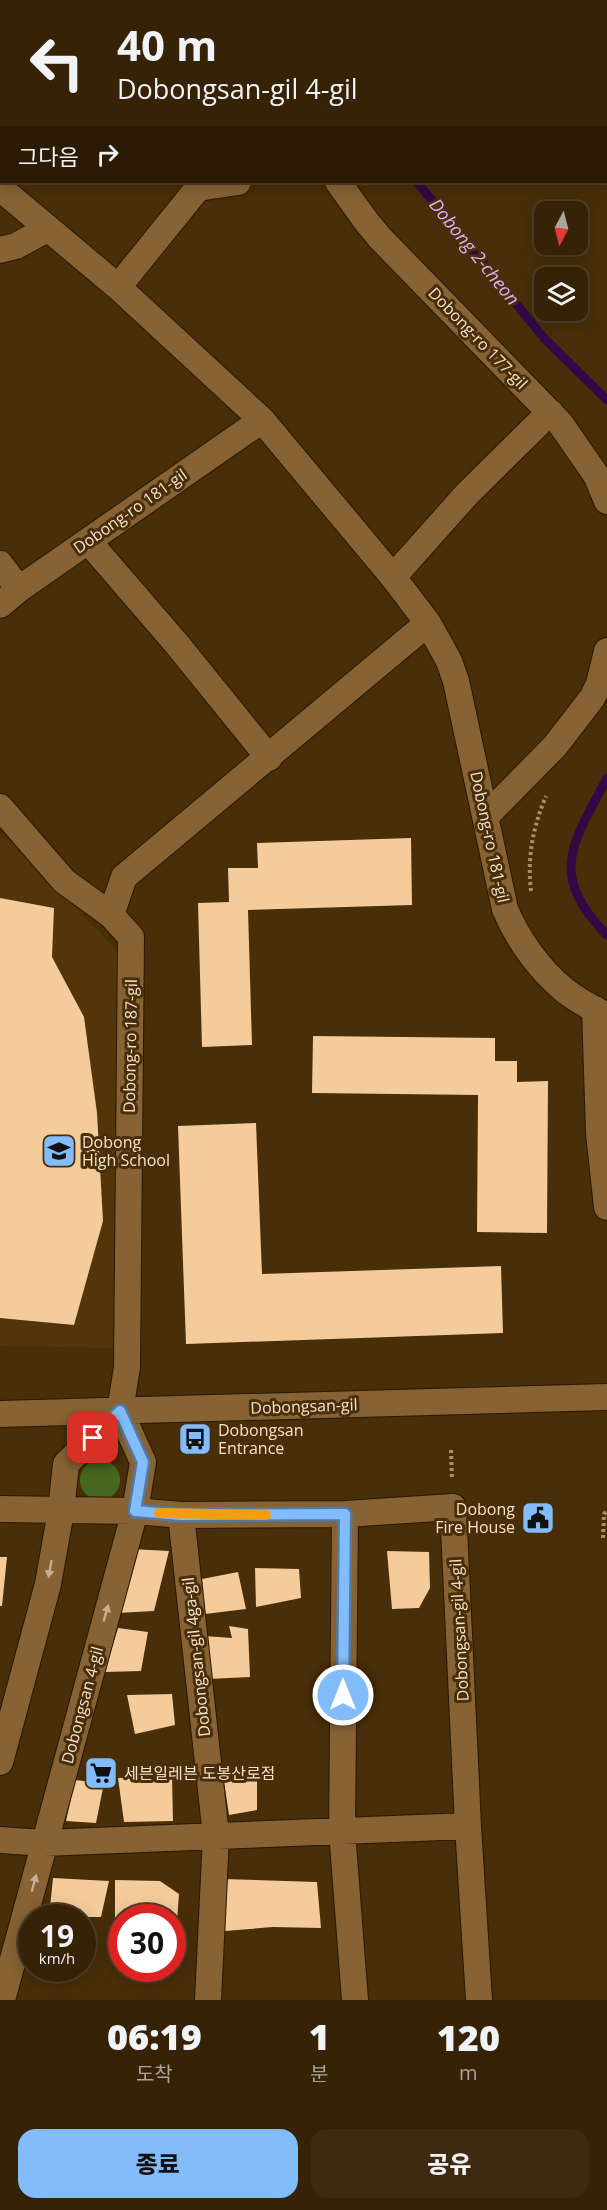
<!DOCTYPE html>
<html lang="ko">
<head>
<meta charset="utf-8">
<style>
	:root { --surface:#362207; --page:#3d2a11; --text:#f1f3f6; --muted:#aaa49b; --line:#503f28; --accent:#82bcfa }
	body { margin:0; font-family:"Open Sans","Noto Sans KR",sans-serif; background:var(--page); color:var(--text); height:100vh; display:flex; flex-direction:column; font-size:22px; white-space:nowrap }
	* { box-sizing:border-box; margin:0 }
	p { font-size:20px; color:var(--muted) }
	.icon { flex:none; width:33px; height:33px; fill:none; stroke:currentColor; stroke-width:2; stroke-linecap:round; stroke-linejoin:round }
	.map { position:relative; height:2000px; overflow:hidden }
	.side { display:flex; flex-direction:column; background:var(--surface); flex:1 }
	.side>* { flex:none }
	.guide { position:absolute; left:0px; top:0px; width:608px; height:183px; box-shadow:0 3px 15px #0003,0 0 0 2px var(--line); background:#362207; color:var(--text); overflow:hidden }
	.needle { width:39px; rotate:187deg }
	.fabs { position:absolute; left:534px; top:201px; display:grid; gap:12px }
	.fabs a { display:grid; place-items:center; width:54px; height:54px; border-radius:12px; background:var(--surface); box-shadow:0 3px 15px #0003,0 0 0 2px var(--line); font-size:30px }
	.speed { position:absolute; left:18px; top:1904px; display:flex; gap:12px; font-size:30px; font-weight:700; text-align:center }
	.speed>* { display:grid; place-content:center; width:78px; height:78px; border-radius:50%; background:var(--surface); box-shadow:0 3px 15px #0003,0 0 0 2px var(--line); line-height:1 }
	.speed small { font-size:15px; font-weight:400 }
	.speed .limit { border:9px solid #d22; background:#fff; color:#111 }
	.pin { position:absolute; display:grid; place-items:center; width:51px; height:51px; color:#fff; margin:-26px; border-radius:12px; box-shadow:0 3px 9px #0006 }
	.me { position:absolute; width:66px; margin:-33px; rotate:0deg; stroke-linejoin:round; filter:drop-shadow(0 0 4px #0008) }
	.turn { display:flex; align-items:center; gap:21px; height:126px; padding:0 18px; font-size:27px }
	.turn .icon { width:78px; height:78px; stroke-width:2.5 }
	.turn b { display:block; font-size:42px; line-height:51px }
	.then { display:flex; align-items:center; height:57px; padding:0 18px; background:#0003; gap:12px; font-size:22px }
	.eta { display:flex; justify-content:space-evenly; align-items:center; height:102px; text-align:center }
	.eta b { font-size:36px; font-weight:800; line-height:42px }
	.cta { display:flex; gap:12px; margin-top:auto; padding:12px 18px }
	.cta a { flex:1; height:69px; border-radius:18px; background:var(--accent); color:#111; font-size:24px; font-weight:800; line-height:69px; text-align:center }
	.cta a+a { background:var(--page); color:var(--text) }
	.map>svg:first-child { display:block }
</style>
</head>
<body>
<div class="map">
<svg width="607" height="2000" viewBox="0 0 607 2000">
	<rect width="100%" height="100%" fill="#482e09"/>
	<!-- built -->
	<path fill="#533509" d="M0,839L11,840L123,957L114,1348L0,1346Z"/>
	<!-- green -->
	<path fill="#46671f" d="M442,0H607V134L606,2Z
		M80 1480a20 20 0 1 1 40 0a20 20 0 1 1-40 0Z"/>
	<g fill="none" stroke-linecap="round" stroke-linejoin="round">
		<!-- stream -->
		<path stroke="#320947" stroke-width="9" d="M356,0V2
			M417,182L544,338L607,400
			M607,778C573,843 547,874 607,935"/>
	</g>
	<!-- building -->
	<path fill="#f4cb9b" d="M411,838L412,905L248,910L252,1045L202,1047L198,903L229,902L228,868H258L257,843Z
		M0,898L54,908L52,957L84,1017L97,1113L103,1221L74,1325L0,1318Z
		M313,1036L495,1038V1061H517V1082L548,1081L547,1233L477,1232L478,1095L312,1093Z
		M256,1123L262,1274L501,1266L503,1333L186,1344L178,1126Z
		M131,1549L169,1551L154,1611L117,1613Z
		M387,1551L429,1552L430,1588L419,1608L392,1609Z
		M0,1557H7L2,1606H0Z
		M255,1568L299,1569L301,1598L256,1607Z
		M238,1572L246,1609L205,1614L202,1579Z
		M229,1626L248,1629L250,1677L208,1679L204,1636L232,1638Z
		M118,1628L148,1632L141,1671L104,1672Z
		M172,1694L175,1725L135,1734L127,1695Z
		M172,1776L173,1821L124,1822L118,1778Z
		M257,1779V1810L229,1815L224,1782Z
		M75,1780L104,1783L96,1823L66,1821Z
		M53,1878L109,1881L101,1917H49Z
		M223,1879L317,1882L321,1928L273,1927L225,1931Z
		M115,1880L160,1881L179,1894L177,1921H172V1917H122V1919H115Z"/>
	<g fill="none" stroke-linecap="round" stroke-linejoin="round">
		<defs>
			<path id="street" d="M303,0L304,2
				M8,2L12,0
				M338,182L366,221L380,238L560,423L596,475L607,501
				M0,188L118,287L262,420L393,577L428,623L449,661L456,681L505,909C517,938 538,968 563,989C576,1000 592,1008 607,1016
				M0,250L16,246L47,229
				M118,287L198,188L238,182
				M88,541L176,643L269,758
				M0,564L19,589
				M393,577L467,494L550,412
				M0,605L19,589L262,420
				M0,807L64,881L111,915L131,937L127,1367L120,1411
				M486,816L555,746L592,698L599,684L607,651
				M111,915L124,877L428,623
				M595,1009L599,1133L607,1207
				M0,1414L607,1397
				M0,1509L135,1511L181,1515L345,1514L453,1507L468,1826L479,2000
				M345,1514L342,1831L355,2000
				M181,1515L216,1836L208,2000
				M0,1762L48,1584L61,1511L66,1464L120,1411
				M0,1840L44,1843L468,1826
				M2,2000L135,1511L143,1462L120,1411"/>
		</defs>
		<!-- street casing -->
		<use href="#street" stroke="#291701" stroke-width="28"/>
		<!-- path -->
		<path stroke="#a79072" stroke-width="4" stroke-dasharray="3 3" stroke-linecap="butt" d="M531,891C527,857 533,827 546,796
			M451,1450L452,1480
			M603,1538L604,1514L607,1511"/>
		<!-- street -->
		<use href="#street" stroke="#866234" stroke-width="26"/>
	</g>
	<!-- one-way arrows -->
	<defs><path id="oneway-solid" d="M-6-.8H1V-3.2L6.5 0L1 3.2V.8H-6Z" transform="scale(1.5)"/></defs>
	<g fill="#c9ae8e">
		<use href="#oneway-solid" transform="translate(50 1569) rotate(100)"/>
		<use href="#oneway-solid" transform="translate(106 1613) rotate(-74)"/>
		<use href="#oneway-solid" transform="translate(34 1883) rotate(-75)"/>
	</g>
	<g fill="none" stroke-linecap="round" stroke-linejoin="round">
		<defs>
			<path id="route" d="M93,1438L120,1411L143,1462L135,1511L181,1515L345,1514L343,1695"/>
		</defs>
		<!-- route casing -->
		<use href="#route" stroke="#547aa2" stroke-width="15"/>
		<!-- route -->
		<use href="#route" stroke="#82bcfa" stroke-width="10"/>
		<!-- slow -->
		<path stroke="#f59e0b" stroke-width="10" d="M159,1513L266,1515"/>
	</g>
	<!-- icons -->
	<defs>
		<symbol id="school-square" viewBox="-11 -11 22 22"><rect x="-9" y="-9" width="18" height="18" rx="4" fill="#82bcfa" stroke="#482e09"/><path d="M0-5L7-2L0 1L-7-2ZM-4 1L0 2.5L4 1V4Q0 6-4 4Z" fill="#111"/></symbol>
		<symbol id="bus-square" viewBox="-11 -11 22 22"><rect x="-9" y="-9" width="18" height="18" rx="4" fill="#82bcfa" stroke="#482e09"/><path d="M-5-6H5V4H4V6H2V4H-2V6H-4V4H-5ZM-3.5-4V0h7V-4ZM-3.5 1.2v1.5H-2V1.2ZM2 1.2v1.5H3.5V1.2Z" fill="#111"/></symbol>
		<symbol id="civic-square" viewBox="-11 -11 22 22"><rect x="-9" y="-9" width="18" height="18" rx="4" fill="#82bcfa" stroke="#482e09"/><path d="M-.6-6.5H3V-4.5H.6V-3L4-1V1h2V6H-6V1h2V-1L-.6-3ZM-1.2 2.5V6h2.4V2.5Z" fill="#111"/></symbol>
		<symbol id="supermarket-square" viewBox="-11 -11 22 22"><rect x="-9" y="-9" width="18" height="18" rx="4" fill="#82bcfa" stroke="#482e09"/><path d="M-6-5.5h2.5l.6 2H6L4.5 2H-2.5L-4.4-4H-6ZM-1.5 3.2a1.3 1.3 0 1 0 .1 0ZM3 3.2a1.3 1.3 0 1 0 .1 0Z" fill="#111"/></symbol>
	</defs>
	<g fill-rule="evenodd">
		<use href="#school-square" x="40" y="1132" width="38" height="38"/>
		<use href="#bus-square" x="176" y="1420" width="38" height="38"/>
		<use href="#civic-square" x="519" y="1499" width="38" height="38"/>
		<use href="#supermarket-square" x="82" y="1754" width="38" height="38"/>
	</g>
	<g text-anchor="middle" stroke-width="6" stroke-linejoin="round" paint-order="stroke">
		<!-- street labels -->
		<g font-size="16" fill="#f6e1ca" stroke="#482e09">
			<text transform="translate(478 338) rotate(46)" y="6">Dobong-ro 177-gil</text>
			<text transform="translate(130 511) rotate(-35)" y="6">Dobong-ro 181-gil</text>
			<text transform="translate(490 837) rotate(78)" y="6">Dobong-ro 181-gil</text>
			<text transform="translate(130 1046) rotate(-89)" y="6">Dobong-ro 187-gil</text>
			<text transform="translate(304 1406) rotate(-2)" y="6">Dobongsan-gil</text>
			<text transform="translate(459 1630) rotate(-93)" y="6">Dobongsan-gil 4-gil</text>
			<text transform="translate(196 1657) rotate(-96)" y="6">Dobongsan-gil 4ga-gil</text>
			<text transform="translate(82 1705) rotate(-75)" y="6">Dobongsan 4-gil</text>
		</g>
		<!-- poi labels -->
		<g font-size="16" fill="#f6e1ca" stroke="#482e09" text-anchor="start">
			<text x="82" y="1148">Dobong<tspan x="82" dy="18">High School</tspan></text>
			<text x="218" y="1436">Dobongsan<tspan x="218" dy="18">Entrance</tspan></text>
			<text x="515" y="1515" text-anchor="end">Dobong<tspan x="515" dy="18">Fire House</tspan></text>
			<text x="124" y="1779">세븐일레븐 도봉산로점</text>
		</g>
		<!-- water labels -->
		<g font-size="18" font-style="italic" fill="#dcb1fb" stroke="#482e09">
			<text transform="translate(474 252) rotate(51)" y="6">Dobong 2-cheon</text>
		</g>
	</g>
</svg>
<div class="fabs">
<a><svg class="needle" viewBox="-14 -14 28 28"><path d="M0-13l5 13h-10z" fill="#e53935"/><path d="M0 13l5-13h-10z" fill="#aaa49b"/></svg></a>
<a><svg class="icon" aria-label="layers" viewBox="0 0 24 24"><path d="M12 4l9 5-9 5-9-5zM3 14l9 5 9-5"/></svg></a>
</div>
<div class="speed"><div>19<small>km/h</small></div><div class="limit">30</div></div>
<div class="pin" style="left:93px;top:1438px;background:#d93025"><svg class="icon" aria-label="arrive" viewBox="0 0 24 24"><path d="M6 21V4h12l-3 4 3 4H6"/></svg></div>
<svg class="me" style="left:343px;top:1695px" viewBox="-20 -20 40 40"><circle r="17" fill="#82bcfa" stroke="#fff" stroke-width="3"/><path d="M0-11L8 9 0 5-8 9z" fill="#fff"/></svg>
<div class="guide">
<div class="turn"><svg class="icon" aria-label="left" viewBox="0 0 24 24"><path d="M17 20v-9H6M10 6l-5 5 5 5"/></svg><div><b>40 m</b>Dobongsan-gil 4-gil</div></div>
<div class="then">그다음<svg class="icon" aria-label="right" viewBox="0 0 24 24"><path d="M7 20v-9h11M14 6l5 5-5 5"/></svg></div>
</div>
</div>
<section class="side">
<div class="eta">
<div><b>06:19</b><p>도착</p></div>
<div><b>1</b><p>분</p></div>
<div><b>120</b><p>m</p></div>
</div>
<div class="cta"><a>종료</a><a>공유</a></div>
</section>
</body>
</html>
